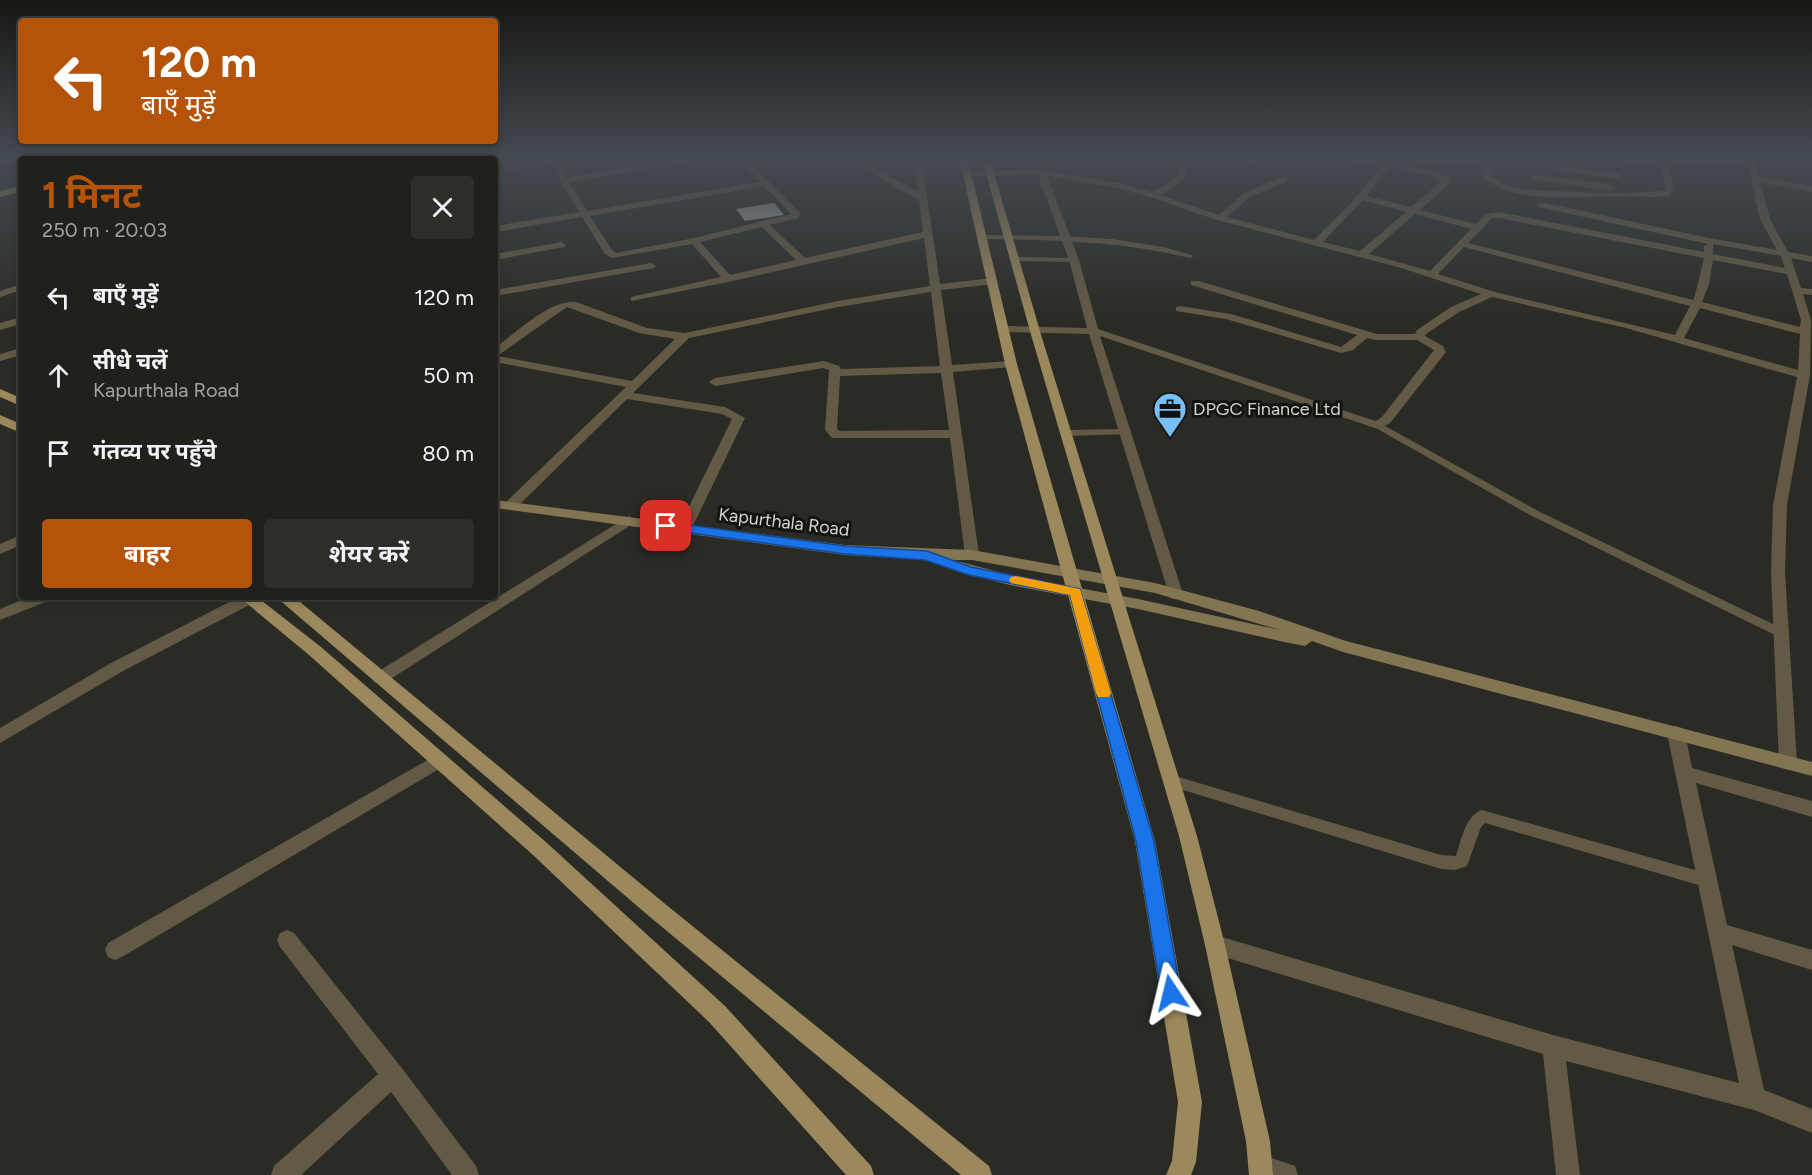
<!DOCTYPE html>
<html lang="hi">
<head>
<meta charset="utf-8">
<style>
	:root { --surface:#20201c; --page:#2d2d29; --text:#f1f3f6; --muted:#a2a3a3; --line:#3d3e3b; --accent:#b45309 }
	body { margin:0; font-family:Figtree,"Noto Sans Devanagari",sans-serif; background:var(--page); color:var(--text); height:100vh; display:flex; flex-direction:column; font-size:22px; white-space:nowrap }
	* { box-sizing:border-box; margin:0 }
	p { font-size:20px; color:var(--muted) }
	.icon { flex:none; width:33px; height:33px; fill:none; stroke:currentColor; stroke-width:2; stroke-linecap:round; stroke-linejoin:round }
	.map { position:relative; flex:1; overflow:hidden }
	.panel { position:absolute; left:18px; top:156px; width:480px; height:444px; display:flex; flex-direction:column; background:var(--surface); border-radius:6px; box-shadow:0 3px 9px #0003,0 0 0 2px var(--line) }
	.panel>* { flex:none }
	.guide { position:absolute; left:18px; top:18px; width:480px; height:126px; border-radius:6px; box-shadow:0 3px 9px #0003,0 0 0 2px var(--line); background:#b45309; color:#fff; overflow:hidden }
	.pin { position:absolute; display:grid; place-items:center; width:51px; height:51px; color:#fff; margin:-26px; border-radius:12px; box-shadow:0 3px 9px #0006 }
	.me { position:absolute; width:66px; margin:-33px; rotate:350deg; stroke-linejoin:round; filter:drop-shadow(0 0 4px #0008) }
	.turn { display:flex; align-items:center; gap:21px; height:126px; padding:0 24px; font-size:27px }
	.turn .icon { width:78px; height:78px; stroke-width:2.5 }
	.turn b { display:block; font-size:42px; line-height:51px }
	.round { display:grid; place-items:center; flex:none; width:63px; height:63px; border-radius:6px; background:var(--page) }
	.summary { display:flex; align-items:center; justify-content:space-between; height:102px; padding:0 24px }
	h1 { font-size:36px; font-weight:700; line-height:45px; color:var(--accent) }
	.button { display:flex; gap:12px; margin-top:auto; padding:12px 24px }
	.button a { flex:1; height:69px; border-radius:6px; background:var(--accent); color:#fff; font-size:24px; font-weight:700; line-height:69px; text-align:center }
	.button a+a { background:var(--page); color:var(--text) }
	ul { padding:0; list-style:none }
	li { display:flex; align-items:center; gap:18px; height:78px; padding:0 24px }
	li div { flex:1 }
	li b { display:block; font-size:22px }
	li em { font-style:normal }
	.map>svg:first-child { display:block }
</style>
</head>
<body>
<div class="map">
<svg width="1812" height="1175" viewBox="0 0 1812 1175">
	<rect width="100%" height="100%" fill="#2a2b25"/>
	<!-- building -->
	<path fill="#9da19c" d="M774,203L784,215L745,221L736,209Z"/>
	<g fill="none" stroke-linecap="round" stroke-linejoin="round">
		<!-- lane -->
		<path fill="#635a45" fill-rule="evenodd" d="M979,235L1061,236L1112,239L1164,247L1194,256L1190,258C1121,241 1053,240 982,239L978,237Z
			M1011,257L1074,258L1078,260L1074,262L1014,261L1010,259Z
			M1378,422L1538,511L1785,630L1787,633L1785,636H1777L1530,515L1374,427L1373,425Z
			M1125,429L1130,432L1129,434L1066,436L1061,433L1066,430Z
			M1172,775L1441,855L1456,856C1461,841 1465,816 1482,810L1709,874L1715,876L1717,881L1715,886L1709,888L1485,823L1481,827L1467,866L1455,870L1441,869L1167,785L1165,781L1167,777Z"/>
		<!-- street -->
		<path fill="#635a45" fill-rule="evenodd" d="M16,156H34L0,164V160Z
			M37,156H45L47,159H39Z
			M430,156H447L440,159H425Z
			M494,156H512L495,161V159H489Z
			M551,156H559L567,177L701,156H722L569,182L587,211L760,182L735,156H744L800,213L798,218L770,225L805,258L923,232L919,200L841,156H852L918,192L913,156H921L940,284L993,278L998,281L993,284L941,290L952,365L1011,361L1017,364L1011,367L953,372L979,555L977,558L972,560L965,555L950,438H832L825,430L829,370L823,368L715,386L709,382L715,378L824,361L839,366L841,369L940,366L931,292L838,307L689,338L633,393L725,407L745,418L690,532L685,533L678,529L732,419L722,414L627,399L515,509H505L503,506L505,503L626,387L495,362V348C516,333 550,299 576,302L647,328L685,333L838,301L930,286L924,238L728,282L631,301V297L721,277L692,244L612,258L605,254L582,217L495,232V226L579,212L560,180L554,163L495,174V170L552,159ZM764,186L791,214L694,238L616,253L612,250L590,216ZM762,227L796,260L730,275L700,242ZM567,307L639,333L675,339L632,381L497,356ZM941,373L949,430L839,431L837,429L840,376Z
			M1031,156H1039L1045,171L1119,183L1152,192L1170,182L1179,173L1168,156H1176L1182,164L1246,162V156H1254L1255,164L1247,166L1185,169L1187,173L1176,186L1160,195L1219,215L1244,193L1280,178H1286V182L1250,197L1227,217L1314,240L1351,203L1383,165L1354,164L1337,156H1348L1355,160L1495,156L1492,176C1499,181 1505,185 1513,187C1532,192 1653,196 1666,189L1659,163L1536,160L1532,158L1533,156L1747,160L1746,156H1754L1759,177L1812,186V192L1760,182L1770,219L1788,252L1812,256V262L1791,258L1801,288L1812,289V295L1803,294L1811,320L1810,375L1787,505L1785,572L1797,763L1794,768L1788,770L1782,768L1779,763L1771,572L1773,505L1797,377L1626,328L1492,297L1459,312L1426,334L1425,336L1443,346L1446,352L1390,423L1378,429L1100,336L1183,594L1175,599L1170,598L1089,334L1004,332L999,329L1004,326L1087,328L1069,260L1038,175C1027,175 967,178 963,175L991,170H1036ZM1486,163L1484,177C1510,204 1577,197 1613,196C1631,196 1650,198 1668,196L1674,189L1667,163L1748,165L1760,219L1777,250L1709,238L1541,202L1537,205L1538,207L1708,244L1704,246V252L1499,212L1486,214L1476,224L1420,210L1449,184L1450,179L1438,172L1400,164ZM1390,167L1432,176L1442,181L1411,207L1366,196ZM1047,176L1118,188L1150,197L1217,220L1398,267L1481,294L1451,307L1417,330L1415,334H1377L1199,281H1191V285L1357,335L1341,347L1231,314L1180,306L1176,307V311L1226,319L1341,353L1353,350L1367,338L1376,340H1417L1434,350L1382,417L1376,421L1369,419L1098,329L1079,260ZM1363,200L1406,212L1360,251L1323,242ZM1415,214L1471,229L1430,271L1369,254ZM1492,218H1499L1704,258L1695,295L1693,300L1468,243ZM1713,244L1781,256L1785,268L1713,254ZM1464,247L1690,306L1675,335L1495,292L1438,274ZM1713,260L1787,274L1801,320L1800,327L1702,302L1709,284ZM1700,308L1800,334L1798,370L1684,338Z
			M1556,166L1619,173L1623,176L1619,179L1553,170L1552,168Z
			M1534,174L1611,185L1615,188L1611,191L1531,179V175Z
			M561,242L566,245L564,247L495,260V254Z
			M651,263L656,266L654,268L495,296V290Z
			M21,284V290L0,297V291Z
			M21,317V324L0,330V323Z
			M21,348V355L0,361V354Z
			M629,516L636,520L634,523L386,682L380,684L374,682L372,678L374,674Z
			M21,535V545L0,554V544Z
			M29,597H51L48,601L0,620V609Z
			M239,597H254L256,599L253,603L123,671L0,743V728L111,663Z
			M1676,726L1682,728L1685,733L1692,768L1812,801V817L1696,783L1727,925L1812,950V970L1732,945L1764,1090L1812,1109V1133L1754,1110L1566,1061L1580,1175H1556L1543,1054L1208,952L1205,945L1208,938L1215,935L1553,1035L1739,1083L1667,733L1670,728Z
			M438,754L444,756L447,761L444,766L122,957L115,960L108,957L105,950L108,943Z
			M287,930L294,933L401,1067L476,1166L479,1175H452L391,1092L301,1175H271L274,1166L378,1074L280,947L277,940L280,933Z
			M1260,1154L1295,1166L1298,1175H1251L1248,1166L1251,1157Z"/>
		<!-- secondary -->
		<path fill="#837452" fill-rule="evenodd" d="M495,500L845,545L972,550L1155,583L1259,611L1346,641L1812,762V776L1343,652L1312,641L1305,646L1284,642L1138,609L1010,585L955,571L929,560L845,555L495,508ZM953,560H972L1155,593L1280,630L1138,599L1010,575Z"/>
		<!-- primary -->
		<path fill="#9b885c" fill-rule="evenodd" d="M157,156H173L167,159H152Z
			M193,156H210L203,159H188Z
			M959,156H967L1017,364L1155,841L1202,1102L1196,1162L1191,1175H1166L1172,1161L1178,1102L1135,841L1005,364Z
			M981,156H989L1042,338L1197,836L1225,945L1270,1141L1273,1175H1249L1246,1141L1205,945L1179,836L1032,338Z
			M21,186V192L0,197V191Z
			M0,389L21,398V406L0,397Z
			M0,415L21,424V433L0,424Z
			M239,597H257L321,647L547,843L725,1006L871,1166L874,1175H846L709,1022L533,855L309,655Z
			M276,597H294L664,903L989,1166L992,1175H961L650,917Z"/>
	</g>
	<!-- sky -->
	<linearGradient id="sky" x2="0" y2="1"><stop stop-color="#171814"/><stop offset="0.49" stop-color="#444a51"/><stop offset="1" stop-color="#444a51" stop-opacity="0"/></linearGradient>
	<rect width="1812" height="321" fill="url(#sky)"/>
	<!-- route -->
	<path fill="#1a73e8" stroke="#114b97" stroke-width="1.5" d="M666,522L845,546L927,551L971,567L1080,589L1154,841L1181,993L1178,1000L1171,1003L1164,1000L1161,993L1136,841L1070,595L969,575L925,560L845,554L661,529L660,526L661,523Z"/>
	<!-- slow -->
	<path fill="#f59e0b" d="M1016,576L1080,589L1111,693L1109,697H1098L1096,693L1070,595L1011,583L1009,580L1011,577Z"/>
	<!-- icons -->
	<defs>
		<symbol id="office-pin" viewBox="-11 -11 22 30"><path d="M0 17L-7.5 6A9.5 9.5 0 1 1 7.5 6Z" fill="#77bff7" stroke="#131311"/><path d="M-6-3h4V-5.5h4V-3h4V5H-6ZM-1-4.5V-3h2v-1.5ZM-6 0V1H6V0Z" fill="#111"/></symbol>
	</defs>
	<g fill-rule="evenodd">
		<use href="#office-pin" x="1151" y="390" width="38" height="52"/>
	</g>
	<g text-anchor="middle" stroke-width="6" stroke-linejoin="round" paint-order="stroke">
		<!-- poi labels -->
		<g font-size="18" fill="#d3d3cf" stroke="#131311" text-anchor="start">
			<text x="1193" y="415">DPGC Finance Ltd</text>
		</g>
		<!-- street labels -->
		<g font-size="18" fill="#d3d3cf" stroke="#131311">
			<text transform="translate(784 522) rotate(7)" y="6">Kapurthala Road</text>
		</g>
	</g>
</svg>
<div class="pin" style="left:666px;top:526px;background:#d93025"><svg class="icon" aria-label="arrive" viewBox="0 0 24 24"><path d="M6 21V4h12l-3 4 3 4H6"/></svg></div>
<svg class="me" style="left:1171px;top:993px" viewBox="-20 -20 40 40"><path d="M0-17L14 15 0 8-14 15z" fill="#1a73e8" stroke="#fff" stroke-width="4"/></svg>
<div class="guide">
<div class="turn"><svg class="icon" aria-label="left" viewBox="0 0 24 24"><path d="M17 20v-9H6M10 6l-5 5 5 5"/></svg><div><b>120 m</b>बाएँ मुड़ें</div></div>
</div>
<section class="panel">
<div class="summary"><div><h1>1 मिनट</h1><p>250 m · 20:03</p></div><a class="round"><svg class="icon" aria-label="close" viewBox="0 0 24 24"><path d="M6 6l12 12M18 6L6 18"/></svg></a></div>
<ul>
<li><svg class="icon" aria-label="left" viewBox="0 0 24 24"><path d="M17 20v-9H6M10 6l-5 5 5 5"/></svg><div><b>बाएँ मुड़ें</b></div><em>120 m</em></li>
<li><svg class="icon" aria-label="ahead" viewBox="0 0 24 24"><path d="M12 20V5M6 11l6-6 6 6"/></svg><div><b>सीधे चलें</b><p>Kapurthala Road</p></div><em>50 m</em></li>
<li><svg class="icon" aria-label="arrive" viewBox="0 0 24 24"><path d="M6 21V4h12l-3 4 3 4H6"/></svg><div><b>गंतव्य पर पहुँचे</b></div><em>80 m</em></li>
</ul>
<div class="button"><a>बाहर</a><a>शेयर करें</a></div>
</section>
</div>
</body>
</html>
